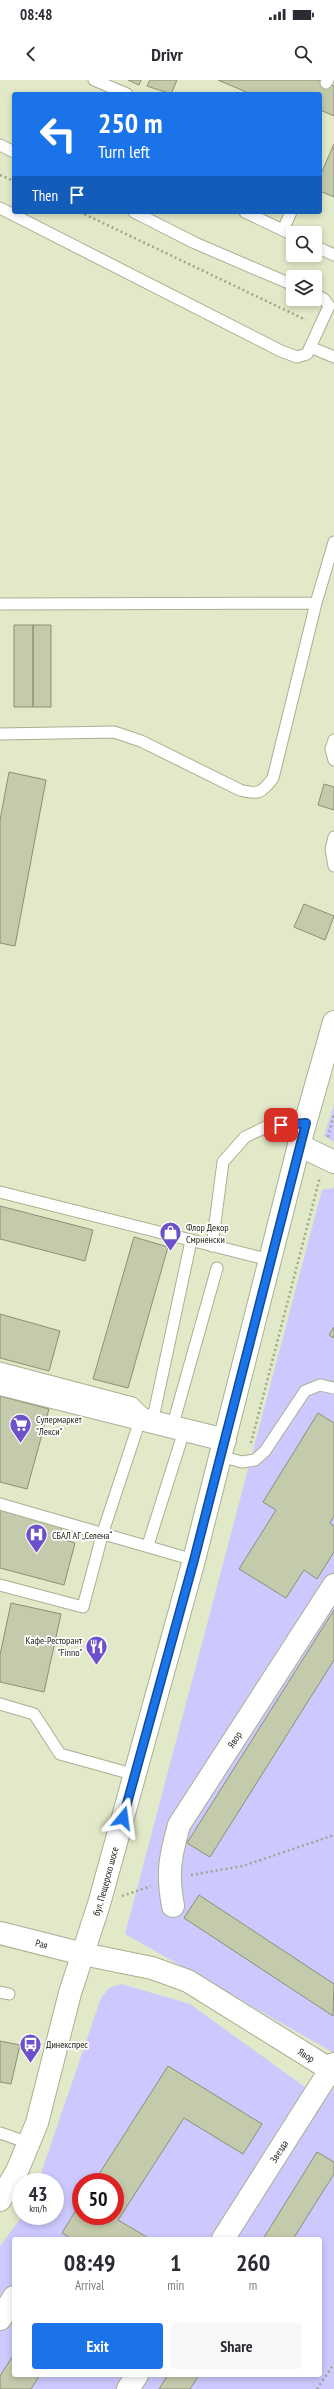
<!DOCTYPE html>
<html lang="en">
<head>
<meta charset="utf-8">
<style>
	:root { --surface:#fff; --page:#f7f7f7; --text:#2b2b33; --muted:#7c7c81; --accent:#1a73e8 }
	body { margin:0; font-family:"PT Sans Narrow",sans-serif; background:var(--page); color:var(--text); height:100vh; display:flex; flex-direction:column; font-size:15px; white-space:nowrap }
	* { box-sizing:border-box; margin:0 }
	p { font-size:13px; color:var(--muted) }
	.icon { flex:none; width:22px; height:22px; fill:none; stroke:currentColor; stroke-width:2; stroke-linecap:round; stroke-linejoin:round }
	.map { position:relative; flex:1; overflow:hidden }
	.side { position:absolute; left:12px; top:2157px; width:310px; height:140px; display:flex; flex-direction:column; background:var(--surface); border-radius:4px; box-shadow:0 2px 6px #0003 }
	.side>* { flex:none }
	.guide { position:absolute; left:12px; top:12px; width:310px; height:122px; border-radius:4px; box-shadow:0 2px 6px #0003; background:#1a73e8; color:#fff; overflow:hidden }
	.buttons { position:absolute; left:286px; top:146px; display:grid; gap:8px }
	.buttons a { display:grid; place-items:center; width:36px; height:36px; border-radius:4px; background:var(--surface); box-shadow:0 2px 6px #0003; font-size:20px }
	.speed { position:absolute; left:12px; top:2093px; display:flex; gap:8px; font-size:20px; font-weight:700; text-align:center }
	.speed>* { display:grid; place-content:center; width:52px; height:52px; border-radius:50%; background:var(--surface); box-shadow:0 2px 6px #0003; line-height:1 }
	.speed small { font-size:10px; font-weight:400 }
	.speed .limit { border:6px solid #d22; background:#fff; color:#111 }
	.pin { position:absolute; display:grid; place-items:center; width:34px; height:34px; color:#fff; margin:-17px; border-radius:8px; box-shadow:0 2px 6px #0006 }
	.me { position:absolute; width:44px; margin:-22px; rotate:16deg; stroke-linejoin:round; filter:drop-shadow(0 0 3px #0008) }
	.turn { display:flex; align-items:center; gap:14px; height:84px; padding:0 20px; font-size:18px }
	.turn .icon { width:52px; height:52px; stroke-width:2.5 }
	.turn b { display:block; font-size:28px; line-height:34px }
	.then { display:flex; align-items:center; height:38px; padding:0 20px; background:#0003; gap:8px; font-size:15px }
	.eta { display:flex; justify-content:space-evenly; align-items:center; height:68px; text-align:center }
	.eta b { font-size:24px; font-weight:600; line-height:28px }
	.action { display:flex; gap:8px; margin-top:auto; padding:8px 20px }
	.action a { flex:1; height:46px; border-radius:4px; background:var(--accent); color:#fff; font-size:16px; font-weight:600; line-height:46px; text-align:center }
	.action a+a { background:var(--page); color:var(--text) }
	.status { display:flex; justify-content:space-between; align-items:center; height:28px; padding:0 20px; background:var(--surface); direction:ltr }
	.status svg { height:11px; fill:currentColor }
	header { display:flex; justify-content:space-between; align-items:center; height:52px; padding:0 20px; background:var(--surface); font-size:18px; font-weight:600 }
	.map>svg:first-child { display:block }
</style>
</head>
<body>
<div class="status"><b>08:48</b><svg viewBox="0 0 49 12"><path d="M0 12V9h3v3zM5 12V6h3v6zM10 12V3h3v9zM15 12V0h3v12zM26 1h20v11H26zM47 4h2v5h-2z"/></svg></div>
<header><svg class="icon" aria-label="back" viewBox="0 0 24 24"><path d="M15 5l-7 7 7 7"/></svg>Drivr<svg class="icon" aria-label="search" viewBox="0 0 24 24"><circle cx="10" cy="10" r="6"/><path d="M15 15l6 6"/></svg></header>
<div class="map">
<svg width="334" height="2309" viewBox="0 0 334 2309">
	<rect width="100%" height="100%" fill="#e1e9c8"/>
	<!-- green -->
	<path fill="#cdc8fd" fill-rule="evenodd" d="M334,1025V1062L324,1056Z
		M334,1108V1973L125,1854L322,1110Z
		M121,1904L190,1924L324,2021L334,2008V2309H0V2166L22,2136H55V2102H38L101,1918L109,1908ZM81,2102H115V2136H81ZM14,2159H320V2295H14Z"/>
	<!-- building -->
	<path fill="#c4cbac" stroke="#8a9173" d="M128,0H141L139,5Z
		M150,0H177L171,14L147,6Z
		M218,0H319L334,6V36L320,30V14H251Z
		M334,64V117L320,111V96Z
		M14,545H33V627H14Z
		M33,545H51V627H33Z
		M9,692L46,700L15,866L0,863V740Z
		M324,704L334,707V730L318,725Z
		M304,824L334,836L325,860L294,847Z
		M0,1126L93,1150L85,1181L0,1159Z
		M134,1157L168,1167L128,1308L93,1299Z
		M0,1234L60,1251L49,1291L0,1278Z
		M334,1247V1258L329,1255Z
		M0,1316L49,1329L27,1409L0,1402Z
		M318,1333L334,1343V1436L330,1443L334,1446V1472L317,1499L304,1490L286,1518L239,1489L276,1430L263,1422Z
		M0,1430L62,1446L59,1458L75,1463L64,1505L0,1488Z
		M11,1523L61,1534L44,1612L0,1602V1575Z
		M334,1530V1580L210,1777L187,1763Z
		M199,1815L334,1904L333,1936L184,1838Z
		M0,1961L20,1965L11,2004L0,2002Z
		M168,1986L262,2044L243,2074L184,2038L118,2140L150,2159H72L62,2153L81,2122V2136H115V2102H94Z
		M317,2072L334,2082V2094L293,2159H263Z
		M14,2274V2295H40L31,2309H0V2296Z
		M168,2295H199L190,2309H159Z"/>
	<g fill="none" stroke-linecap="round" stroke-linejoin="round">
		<defs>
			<path id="service" d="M94,0L127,14
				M326,3L328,0
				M0,65L14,72
				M0,128L281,271L297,277L307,274L329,226L324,219L315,215
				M134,132L195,163L293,205
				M245,132L293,155
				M283,150L291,132
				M315,166L334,175
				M310,267L334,277
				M0,524L316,523
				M0,654L114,652L141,661L240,710C258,715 262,713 273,698L316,523L334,462
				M334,660L331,669L334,680
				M334,757L331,769L334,786
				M0,1112L270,1180
				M212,1166L223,1082L245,1057L268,1046L306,1043
				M0,1288L133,1323L147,1337
				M152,1343L191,1161
				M172,1348L217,1188
				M220,1376L242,1382L255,1380L265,1371L305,1311L320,1305L334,1308
				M0,1424L194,1480
				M148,1465L184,1351
				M0,1505L83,1527L103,1452L140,1340
				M0,1624L34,1634L60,1674L136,1695
				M0,1912L9,1914
				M0,2053L29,2063"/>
			<g id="minor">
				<path d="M299,1065L334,1082"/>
				<path d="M0,1304L225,1360"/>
				<path id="s1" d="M173,1826C167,1793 170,1777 179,1745L334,1505"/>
				<path id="s2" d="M0,1853L83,1874L152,1888L188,1901L334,1992"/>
				<path id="s3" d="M223,2159L334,1984"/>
				<path d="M0,2239L14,2217"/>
				<path d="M128,2309L137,2295"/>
			</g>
			<g id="secondary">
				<path id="s4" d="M0,2120L17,2091L37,2043L70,1913L99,1824L194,1480L299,1065L334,942"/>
			</g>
		</defs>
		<!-- service casing -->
		<use href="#service" stroke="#a9b091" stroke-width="13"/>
		<!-- minor casing -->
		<use href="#minor" stroke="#a9b091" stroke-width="24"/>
		<!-- secondary casing -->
		<use href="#secondary" stroke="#a9b091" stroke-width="24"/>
		<!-- path -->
		<path stroke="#a0a68c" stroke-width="2.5" stroke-dasharray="2 3" stroke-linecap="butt" d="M0,95L14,101
			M80,132L306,240
			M328,1057L334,1034
			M251,1363L320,1097
			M191,1795L243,1786L334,1755
			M122,1816L151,1806
			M317,2309L334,2284"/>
		<!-- service -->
		<use href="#service" stroke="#fff" stroke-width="11"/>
		<!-- minor -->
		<use href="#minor" stroke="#fff" stroke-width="22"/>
		<!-- secondary -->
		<use href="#secondary" stroke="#fff" stroke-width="22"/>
	</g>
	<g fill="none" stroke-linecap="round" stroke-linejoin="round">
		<defs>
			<path id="route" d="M123,1738L194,1480L306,1043L281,1045"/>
		</defs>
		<!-- route casing -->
		<use href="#route" stroke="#114b97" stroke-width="10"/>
		<!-- route -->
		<use href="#route" stroke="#1a73e8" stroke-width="7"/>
	</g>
	<!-- icons -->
	<defs>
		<symbol id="shop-pin" viewBox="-11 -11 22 30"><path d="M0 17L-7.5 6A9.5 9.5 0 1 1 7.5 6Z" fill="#6c51ca" stroke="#fff"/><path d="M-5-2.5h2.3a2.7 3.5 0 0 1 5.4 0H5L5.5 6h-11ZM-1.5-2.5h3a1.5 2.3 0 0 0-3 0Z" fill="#fff"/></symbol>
		<symbol id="supermarket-pin" viewBox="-11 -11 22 30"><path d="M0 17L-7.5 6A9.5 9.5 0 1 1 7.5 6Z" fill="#6c51ca" stroke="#fff"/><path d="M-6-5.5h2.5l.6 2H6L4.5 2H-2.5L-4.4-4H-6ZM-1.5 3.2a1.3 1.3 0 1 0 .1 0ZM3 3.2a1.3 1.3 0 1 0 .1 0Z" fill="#fff"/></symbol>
		<symbol id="hospital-pin" viewBox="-11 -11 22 30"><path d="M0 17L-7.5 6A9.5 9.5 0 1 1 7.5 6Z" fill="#6c51ca" stroke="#fff"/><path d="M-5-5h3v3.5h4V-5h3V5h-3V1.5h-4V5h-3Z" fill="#fff"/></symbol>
		<symbol id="restaurant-pin" viewBox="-11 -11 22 30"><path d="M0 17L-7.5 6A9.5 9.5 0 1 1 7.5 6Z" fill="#6c51ca" stroke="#fff"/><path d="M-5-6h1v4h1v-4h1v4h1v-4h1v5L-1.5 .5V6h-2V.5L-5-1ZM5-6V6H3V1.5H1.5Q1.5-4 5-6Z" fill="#fff"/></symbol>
		<symbol id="bus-pin" viewBox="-11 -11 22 30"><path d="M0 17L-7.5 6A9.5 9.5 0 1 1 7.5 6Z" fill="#6c51ca" stroke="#fff"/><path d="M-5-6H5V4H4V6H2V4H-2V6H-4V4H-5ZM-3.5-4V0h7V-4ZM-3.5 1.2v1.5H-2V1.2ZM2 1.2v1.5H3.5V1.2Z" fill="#fff"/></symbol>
	</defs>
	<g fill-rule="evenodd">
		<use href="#shop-pin" x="158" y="1140" width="25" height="34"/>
		<use href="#supermarket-pin" x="8" y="1332" width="25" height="34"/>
		<use href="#hospital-pin" x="24" y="1442" width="25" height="34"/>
		<use href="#restaurant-pin" x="84" y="1554" width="25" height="34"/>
		<use href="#bus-pin" x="18" y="1952" width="25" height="34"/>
	</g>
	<g text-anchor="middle" stroke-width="3.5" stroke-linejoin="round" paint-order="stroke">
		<!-- poi labels -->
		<g font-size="10" fill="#202317" stroke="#fff" text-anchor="start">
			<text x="186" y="1151">Флор Декор<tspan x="186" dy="12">Смрненски</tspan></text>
			<text x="36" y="1343">Супермаркет<tspan x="36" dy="12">"Лекси"</tspan></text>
			<text x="52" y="1459">СБАЛ АГ „Селена“</text>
			<text x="82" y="1564" text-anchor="end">Кафе-Ресторант<tspan x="82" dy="12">"Finno"</tspan></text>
			<text x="46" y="1968">Динекспрес</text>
		</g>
		<!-- street labels -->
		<g font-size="10" fill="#202317" stroke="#fff">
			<text dy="4" stroke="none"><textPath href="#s1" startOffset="184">Явор</textPath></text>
			<text dy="4" stroke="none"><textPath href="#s4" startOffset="337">бул. Пещерско шосе</textPath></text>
			<text dy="4" stroke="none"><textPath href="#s2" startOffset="43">Рая</textPath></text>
			<text dy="4" stroke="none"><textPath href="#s2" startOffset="334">Явор</textPath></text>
			<text dy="4" stroke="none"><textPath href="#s3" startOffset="104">Звезда</textPath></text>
		</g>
	</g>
</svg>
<div class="buttons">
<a><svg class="icon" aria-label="search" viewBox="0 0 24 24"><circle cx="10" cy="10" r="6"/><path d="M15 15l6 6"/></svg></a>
<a><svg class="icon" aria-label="layers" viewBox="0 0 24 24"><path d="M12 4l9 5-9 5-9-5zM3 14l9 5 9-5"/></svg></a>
</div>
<div class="speed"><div>43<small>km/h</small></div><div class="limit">50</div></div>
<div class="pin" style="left:281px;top:1045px;background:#d93025"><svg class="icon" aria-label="arrive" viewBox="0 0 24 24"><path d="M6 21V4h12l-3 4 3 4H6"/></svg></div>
<svg class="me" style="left:123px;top:1738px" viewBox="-20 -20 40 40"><path d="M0-17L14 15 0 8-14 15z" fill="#1a73e8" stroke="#fff" stroke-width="4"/></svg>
<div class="guide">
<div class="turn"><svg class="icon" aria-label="left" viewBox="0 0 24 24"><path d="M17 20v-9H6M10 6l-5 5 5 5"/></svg><div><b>250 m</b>Turn left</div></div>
<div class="then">Then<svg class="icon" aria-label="arrive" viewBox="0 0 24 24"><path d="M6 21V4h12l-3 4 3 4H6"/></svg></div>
</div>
<section class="side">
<div class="eta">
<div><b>08:49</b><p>Arrival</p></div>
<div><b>1</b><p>min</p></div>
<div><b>260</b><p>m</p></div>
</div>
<div class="action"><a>Exit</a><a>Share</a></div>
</section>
</div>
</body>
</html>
